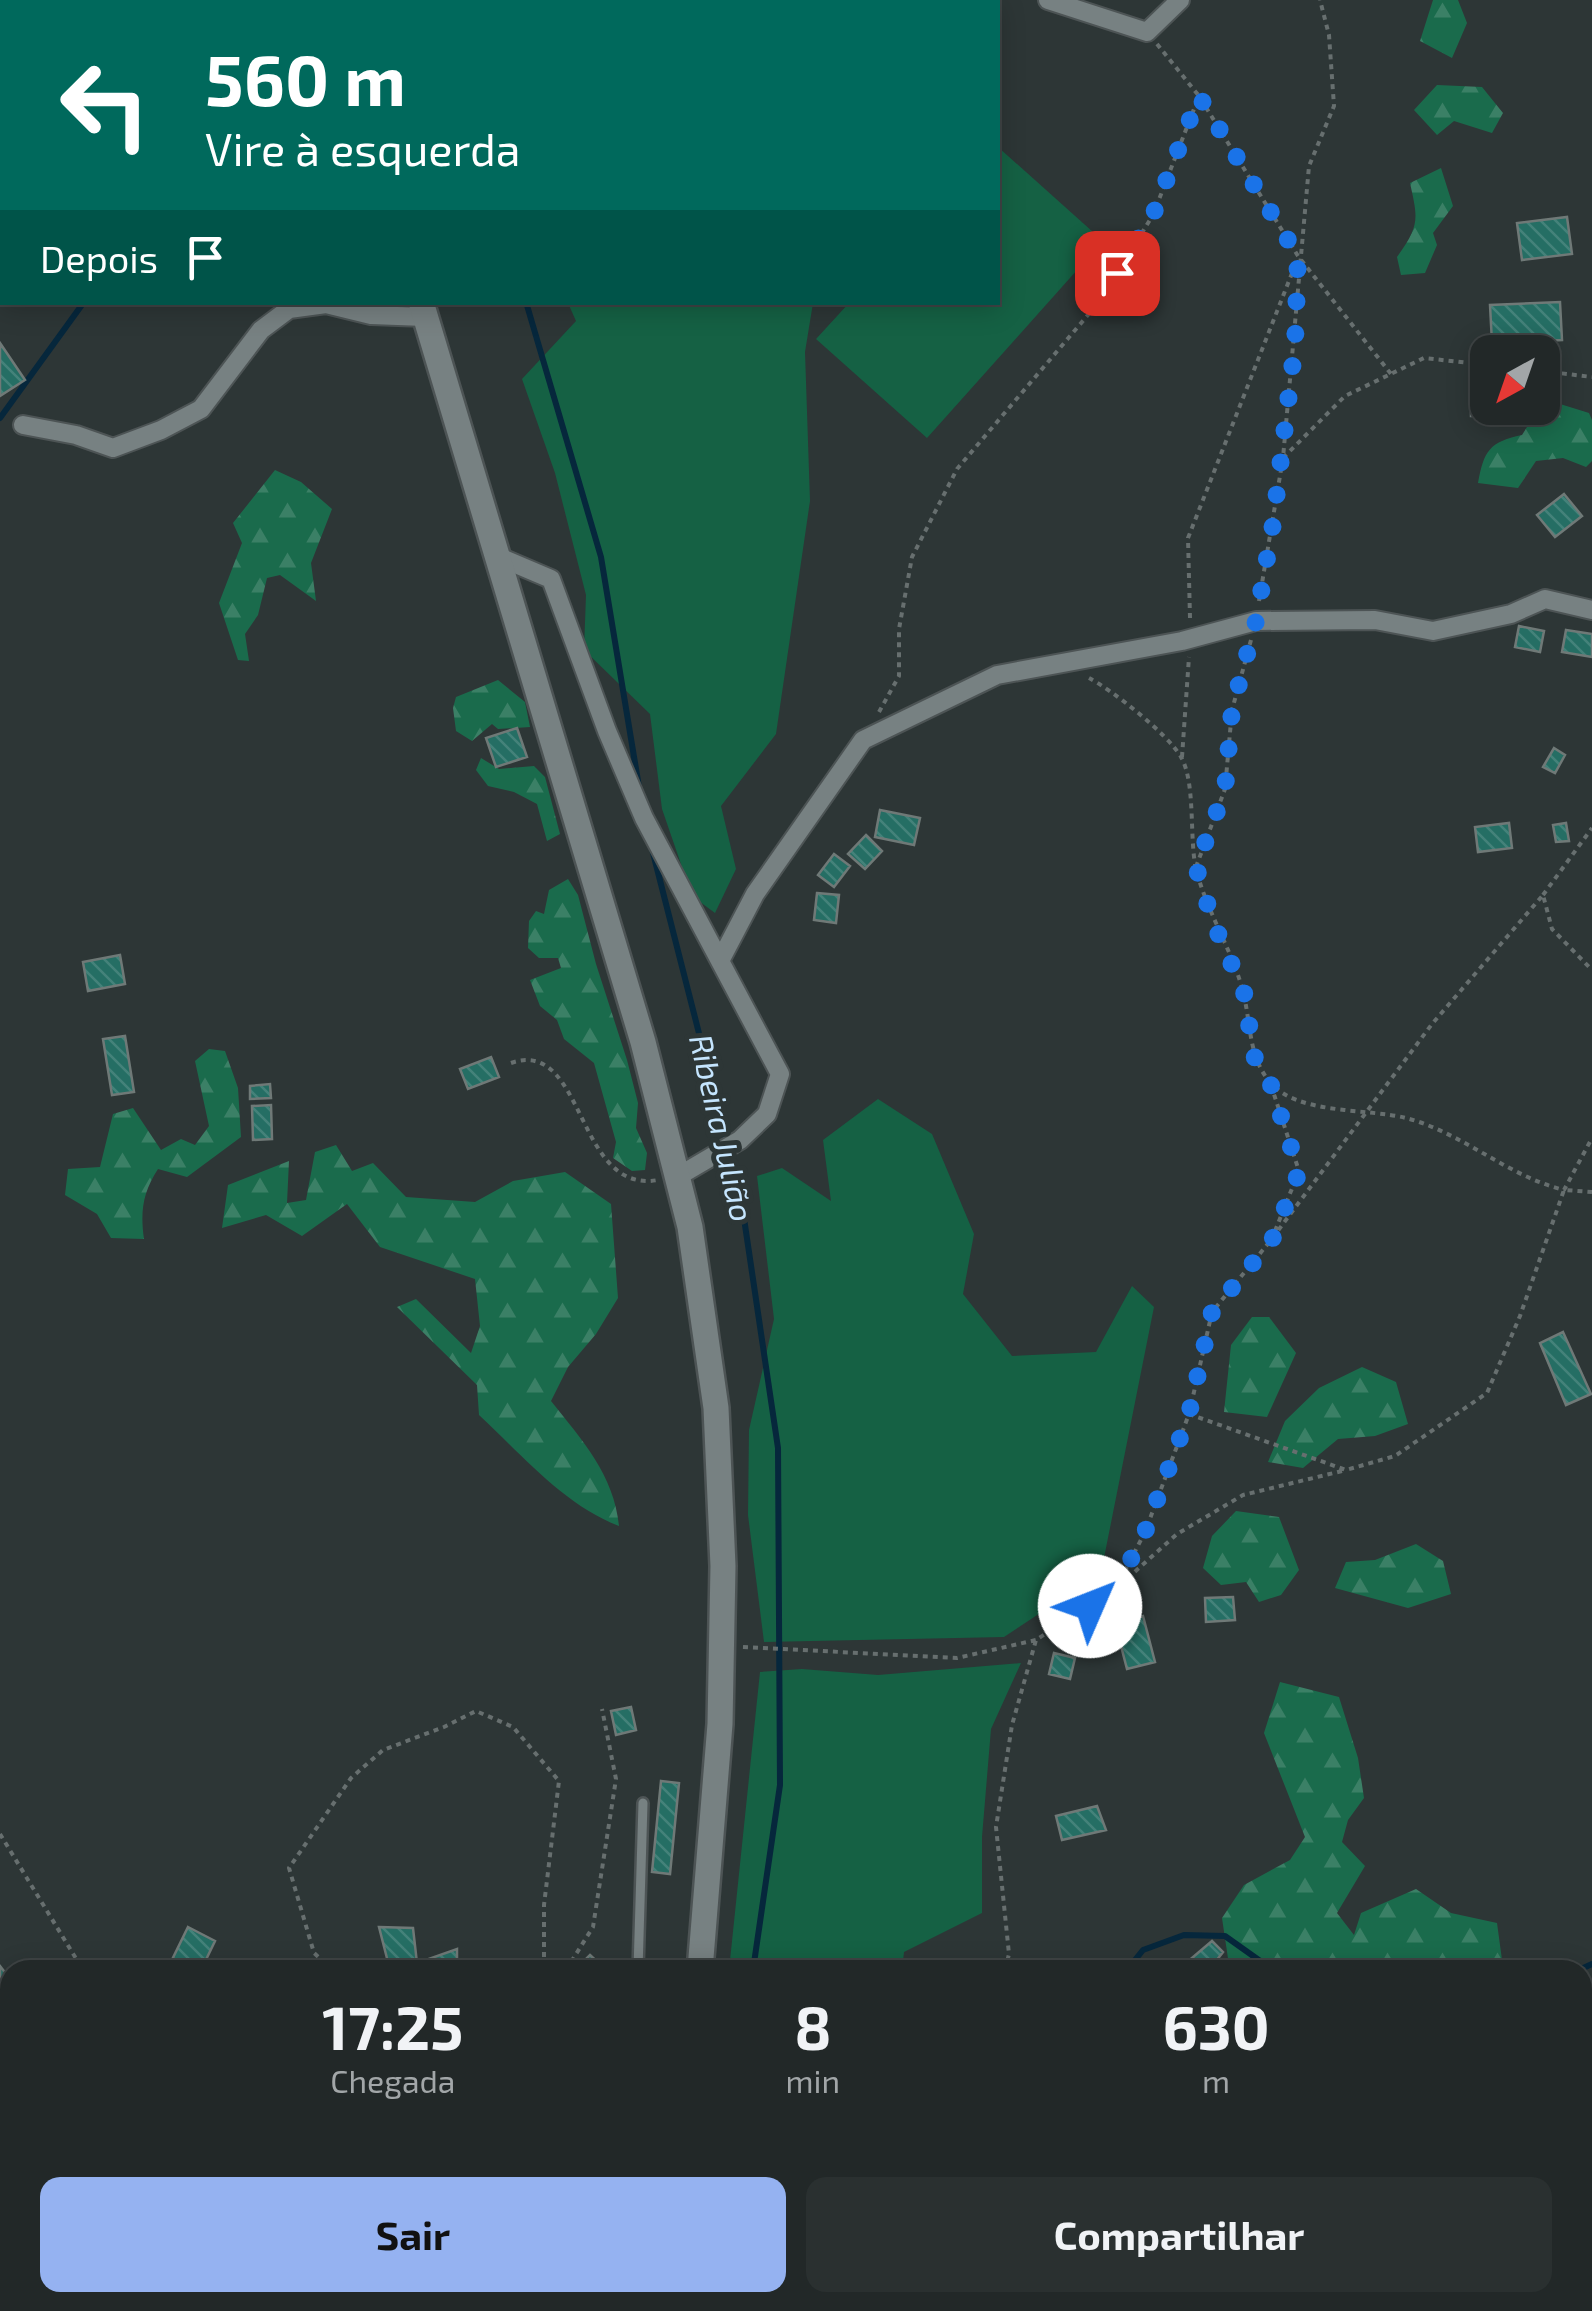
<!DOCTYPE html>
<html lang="pt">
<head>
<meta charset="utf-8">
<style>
	:root { --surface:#222828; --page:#2a3030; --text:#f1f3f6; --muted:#a2a6a8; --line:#3f4445; --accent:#95b2f1 }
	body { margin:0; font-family:"Exo 2",sans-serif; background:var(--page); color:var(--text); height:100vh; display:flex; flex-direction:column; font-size:38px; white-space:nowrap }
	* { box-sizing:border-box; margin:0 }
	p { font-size:32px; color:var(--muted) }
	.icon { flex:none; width:55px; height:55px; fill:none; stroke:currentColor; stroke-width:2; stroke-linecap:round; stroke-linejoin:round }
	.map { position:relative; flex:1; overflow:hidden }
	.panel { position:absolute; left:0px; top:1960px; width:1592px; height:352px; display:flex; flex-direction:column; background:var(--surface); border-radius:30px 30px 0 0; box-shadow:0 5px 25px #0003,0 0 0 2px var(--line) }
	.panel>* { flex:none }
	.guide { position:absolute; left:0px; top:0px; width:1000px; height:305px; box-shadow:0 5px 25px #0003,0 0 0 2px var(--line); background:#00695c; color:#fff; overflow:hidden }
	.needle { width:65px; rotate:220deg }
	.buttons { position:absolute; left:1470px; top:335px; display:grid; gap:20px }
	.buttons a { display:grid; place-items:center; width:90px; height:90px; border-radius:20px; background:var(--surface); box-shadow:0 5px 25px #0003,0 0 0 2px var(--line); font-size:50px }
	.pin { position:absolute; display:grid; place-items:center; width:85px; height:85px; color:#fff; margin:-42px; border-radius:20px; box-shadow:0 5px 15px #0006 }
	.me { position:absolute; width:110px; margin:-55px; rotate:46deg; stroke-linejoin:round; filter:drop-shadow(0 0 8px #0008) }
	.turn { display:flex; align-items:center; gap:35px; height:210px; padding:0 40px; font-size:45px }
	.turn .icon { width:130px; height:130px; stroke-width:2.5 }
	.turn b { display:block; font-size:70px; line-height:85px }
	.then { display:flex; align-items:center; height:95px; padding:0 40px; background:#0003; gap:20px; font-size:38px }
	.eta { display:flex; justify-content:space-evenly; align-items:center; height:170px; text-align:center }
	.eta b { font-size:60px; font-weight:700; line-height:70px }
	.cta { display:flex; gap:20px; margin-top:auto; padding:20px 40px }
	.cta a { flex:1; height:115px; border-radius:20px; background:var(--accent); color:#111; font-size:40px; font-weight:700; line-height:115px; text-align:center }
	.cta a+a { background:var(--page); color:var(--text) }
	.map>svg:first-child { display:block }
</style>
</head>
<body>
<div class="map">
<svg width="1592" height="2311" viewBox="0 0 1592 2311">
	<defs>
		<pattern id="forest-firs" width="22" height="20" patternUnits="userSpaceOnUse" patternTransform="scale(2.5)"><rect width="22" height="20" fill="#1a6b4c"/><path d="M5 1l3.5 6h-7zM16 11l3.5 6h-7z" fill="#3b8066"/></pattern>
		<pattern id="building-back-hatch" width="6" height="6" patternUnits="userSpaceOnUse" patternTransform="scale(2.5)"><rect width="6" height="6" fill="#256e64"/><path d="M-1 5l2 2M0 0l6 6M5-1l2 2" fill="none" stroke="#44827a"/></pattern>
	</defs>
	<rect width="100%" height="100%" fill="#2d3636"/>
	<!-- grass -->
	<path fill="#156144" d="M463,0H962L462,2Z
		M998,147L1103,241L927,438L816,339L849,303L998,302Z
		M568,303H813L805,352L810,501L776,734L721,806L736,869L715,913L692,896L662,809L650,714L584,650L586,595L555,473L522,379L576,321Z
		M878,1099L932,1134L974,1234L963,1294L1012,1356L1096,1352L1132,1286L1154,1307L1101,1573L1004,1637L764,1642L748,1515L749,1430L774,1319L757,1176L782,1168L831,1201L823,1140Z
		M1021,1663L991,1729L982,1837V1913L904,1952L902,1970H729L760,1672L802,1669L878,1675Z
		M704,2302L798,2303L800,2311H703Z"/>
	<!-- forest -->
	<path fill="url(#forest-firs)" d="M1433,0H1458L1467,23L1452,58L1420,41Z
		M1437,85L1482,87L1503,113L1492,133L1454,121L1437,135L1414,110Z
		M1441,168L1453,206L1433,233L1437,245L1425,273L1401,275L1397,257C1420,225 1418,219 1410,183Z
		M1544,399L1589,413L1592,420V461L1586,467L1563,458L1536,461L1518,488L1478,483C1484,451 1489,442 1522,435L1539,408H1542Z
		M275,470L301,482L332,509L311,563L316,601L280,575L267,578L258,615L245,634L249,661L238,660L219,603L242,543L233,523Z
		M498,680L525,702L530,727L498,729L492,724L472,741L456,731L453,708L456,697Z
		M481,758L499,769L534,766L545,777L560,834L547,841L537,804L514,792L488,786L476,770Z
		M568,879L578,895L596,964L627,1060L638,1103L636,1128L647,1153L645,1170L632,1171L613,1158L616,1142L594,1063L564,1039L557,1020L540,1006L530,980L561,968L558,958H539L528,948L529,921L536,911L544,914L549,890Z
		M209,1049L225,1051L238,1088L241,1137L187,1177L158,1169C143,1192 140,1211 144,1239L111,1238L97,1214L65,1195L68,1169L100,1167L113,1114L133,1108L161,1150L181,1139L195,1145L209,1126L195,1061Z
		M336,1145L352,1171L373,1163L406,1197L475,1202L513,1181L565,1172L611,1204L618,1298L596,1334L568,1367L551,1401C582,1440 614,1475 619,1526C564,1505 522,1455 479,1415L477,1385L397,1307L416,1299L471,1353L480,1326L475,1279L380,1247L347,1204L302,1236L266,1215L222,1228L228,1185L289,1161L287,1203L306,1200L315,1152Z
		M1252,1317H1269L1296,1353L1267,1417L1224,1412L1231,1345Z
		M1362,1367L1396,1382L1408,1424L1375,1436L1338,1439L1303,1468L1268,1462L1285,1421L1319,1388Z
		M1236,1511L1279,1517L1299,1570L1281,1595L1259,1602L1246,1582L1221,1585L1203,1568L1212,1536Z
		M1416,1544L1443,1561L1451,1594L1408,1608L1335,1588L1346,1562L1375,1560Z
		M1280,1682L1339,1697L1358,1758L1364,1798L1348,1820L1342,1842L1365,1866L1337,1913L1354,1935L1361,1913L1416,1889L1451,1913L1497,1923L1502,1960L1522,1970H1236L1229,1965L1222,1918L1244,1885L1290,1860L1305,1837L1264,1733Z"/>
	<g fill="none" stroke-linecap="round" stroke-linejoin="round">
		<!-- stream -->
		<path stroke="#06273c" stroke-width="6" d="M410,0V2
			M526,302L601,557L639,787
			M0,418L84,302
			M652,849L741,1198L778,1448L780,1785L753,1970
			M1127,1970L1143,1950L1184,1935L1225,1936L1263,1963L1307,1970
			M1579,1970L1592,1964
			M814,2302L817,2311"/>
	</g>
	<!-- building -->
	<path fill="url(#building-back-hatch)" stroke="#6f7977" stroke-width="2.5" d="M1567,217L1572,254L1522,260L1517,223Z
		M1560,302L1562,340L1492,343L1490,305Z
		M0,343L25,380L0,396Z
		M1471,390L1488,391V408H1508V416H1471Z
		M1564,494L1582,516L1555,537L1537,515Z
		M1519,626L1544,631L1540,652L1515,647Z
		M1566,630L1592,634V657L1562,652Z
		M517,728L527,757L496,767L486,738Z
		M1554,748L1565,755L1555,773L1543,767Z
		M880,810L920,818L914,845L875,837Z
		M1509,823L1512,848L1478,852L1475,827Z
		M1566,823L1569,841L1556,842L1553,825Z
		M866,835L882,851L865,869L848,854Z
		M834,854L850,866L834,887L818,875Z
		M817,893L839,895L836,923L814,920Z
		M120,955L125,984L88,991L83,962Z
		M125,1036L134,1092L112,1095L103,1039Z
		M491,1057L499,1077L468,1089L460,1069Z
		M270,1084L271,1098L250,1099V1086Z
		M271,1105L272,1139L253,1140L252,1106Z
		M1563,1332L1591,1394L1566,1405L1540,1343Z
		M1233,1597L1235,1620L1206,1622L1205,1598Z
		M1143,1616L1155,1662L1127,1669L1115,1623Z
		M1054,1653L1075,1658L1070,1679L1049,1674Z
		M631,1707L636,1730L616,1735L611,1711Z
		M661,1781L679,1783L670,1874L652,1872Z
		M1097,1806L1106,1830L1062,1840L1056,1816Z
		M188,1927L215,1941L201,1970H167Z
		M379,1927L413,1928L417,1963L390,1970Z
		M1212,1941L1223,1952L1209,1970H1155L1163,1962L1179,1969Z
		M457,1949V1970H418L417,1963Z
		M590,1955L606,1970L577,1968Z
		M0,1966L10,1979V2008L0,2016Z
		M1582,2155H1592V2176L1582,2175Z
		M1582,2242L1592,2243V2273L1582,2272Z
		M1485,2302H1509V2311H1485Z"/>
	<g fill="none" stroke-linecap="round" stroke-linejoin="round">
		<defs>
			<path id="lane" d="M638,1970L643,1803
				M1582,2096L1592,2105
				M1582,2207L1592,2208
				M0,2239L10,2227
				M1540,2311V2305"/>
			<path id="street" d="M1048,0L1147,32L1180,0
				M23,425L76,435L113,448L161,430L201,409L261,330L289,309L326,304L371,315L425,317
				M497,556L551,579L607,731L644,818L780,1074L767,1114L740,1140L677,1177
				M721,959L755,894L863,740L997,675L1182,641L1256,621L1375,620L1433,631L1511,614L1545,599L1592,610"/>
			<path id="secondary" d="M330,0L331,2
				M421,302L643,1042L690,1227L716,1408L723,1566L720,1724L700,1970
				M672,2311V2302"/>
		</defs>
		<!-- lane casing -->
		<use href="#lane" stroke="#4d5455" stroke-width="14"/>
		<!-- street casing -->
		<use href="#street" stroke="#4d5455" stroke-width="22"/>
		<!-- secondary casing -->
		<use href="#secondary" stroke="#4d5455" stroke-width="30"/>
		<!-- path -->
		<path stroke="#676f6f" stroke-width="4" stroke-dasharray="5 5" stroke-linecap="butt" d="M1157,44L1199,96L1298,256L1391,374
			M1542,371L1592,377
			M1283,458L1345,396L1424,358L1488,365
			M1259,601L1283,458L1309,166L1334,106L1329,35L1320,0
			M1190,618L1188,538L1296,263
			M1089,678C1112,690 1168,734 1181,757C1196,783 1189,838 1196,869C1207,913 1235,955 1244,996C1251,1026 1249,1058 1270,1082C1297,1115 1367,1108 1406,1118C1463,1133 1507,1176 1564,1190L1592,1138
			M879,712L899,676V629L912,557L957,469L1099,302L1153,215L1199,96
			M1182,757L1189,657
			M1196,867L1225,789L1232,710L1251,640
			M1543,895L1592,828
			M511,1063C586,1037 575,1195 658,1180
			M1271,1085L1299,1171L1275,1231
			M1189,1414L1212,1312L1271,1240L1432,1024L1543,895L1552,929L1592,970
			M1120,1585L1177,1534L1243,1495L1342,1471
			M743,1647L957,1658L1036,1640
			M0,1834L83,1970
			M333,1970L314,1953L289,1868L351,1778L383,1750L444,1727L476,1711L513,1727L559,1781L544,1905V1970
			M566,1970L593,1927L616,1779L602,1709
			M1005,1970L1009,1954L996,1827L1012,1725L1036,1640L1116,1588L1145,1532L1189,1414L1346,1470L1395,1456L1487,1393L1520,1316L1564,1190L1592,1192"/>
		<!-- lane -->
		<use href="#lane" stroke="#778182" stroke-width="9"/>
		<!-- street -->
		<use href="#street" stroke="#778182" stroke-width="18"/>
		<!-- secondary -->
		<use href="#secondary" stroke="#778182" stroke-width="25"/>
	</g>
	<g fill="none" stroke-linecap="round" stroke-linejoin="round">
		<!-- route -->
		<path stroke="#1a73e8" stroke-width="18" stroke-dasharray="0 32.4" d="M1090,1606L1116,1588L1145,1532L1189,1414L1212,1312L1272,1240L1299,1172L1271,1085L1254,1056L1244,992L1213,922L1196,867L1225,790L1232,710L1256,621L1273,524L1295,345L1298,256L1199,96L1153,215L1117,273"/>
	</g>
	<g text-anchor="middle" stroke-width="10" stroke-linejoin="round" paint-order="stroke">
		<!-- water labels -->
		<g font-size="32" font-style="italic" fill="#c5e5fe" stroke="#2d3636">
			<text transform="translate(721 1128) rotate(77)" y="11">Ribeira Julião</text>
		</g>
	</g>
</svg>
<div class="buttons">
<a><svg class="needle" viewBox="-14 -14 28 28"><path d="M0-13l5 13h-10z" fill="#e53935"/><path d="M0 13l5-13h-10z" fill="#a2a6a8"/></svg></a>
</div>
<div class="pin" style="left:1117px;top:273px;background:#d93025"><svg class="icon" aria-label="arrive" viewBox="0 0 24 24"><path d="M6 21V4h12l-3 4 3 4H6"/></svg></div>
<svg class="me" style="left:1090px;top:1606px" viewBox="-20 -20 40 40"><circle r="19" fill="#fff"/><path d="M0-13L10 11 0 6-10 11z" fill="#1a73e8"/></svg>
<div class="guide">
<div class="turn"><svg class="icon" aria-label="left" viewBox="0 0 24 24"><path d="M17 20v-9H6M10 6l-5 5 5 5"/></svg><div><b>560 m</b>Vire à esquerda</div></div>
<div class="then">Depois<svg class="icon" aria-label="arrive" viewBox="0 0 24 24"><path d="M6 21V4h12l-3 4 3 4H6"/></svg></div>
</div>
<section class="panel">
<div class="eta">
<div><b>17:25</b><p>Chegada</p></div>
<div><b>8</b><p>min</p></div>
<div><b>630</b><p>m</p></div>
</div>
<div class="cta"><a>Sair</a><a>Compartilhar</a></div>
</section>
</div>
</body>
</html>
